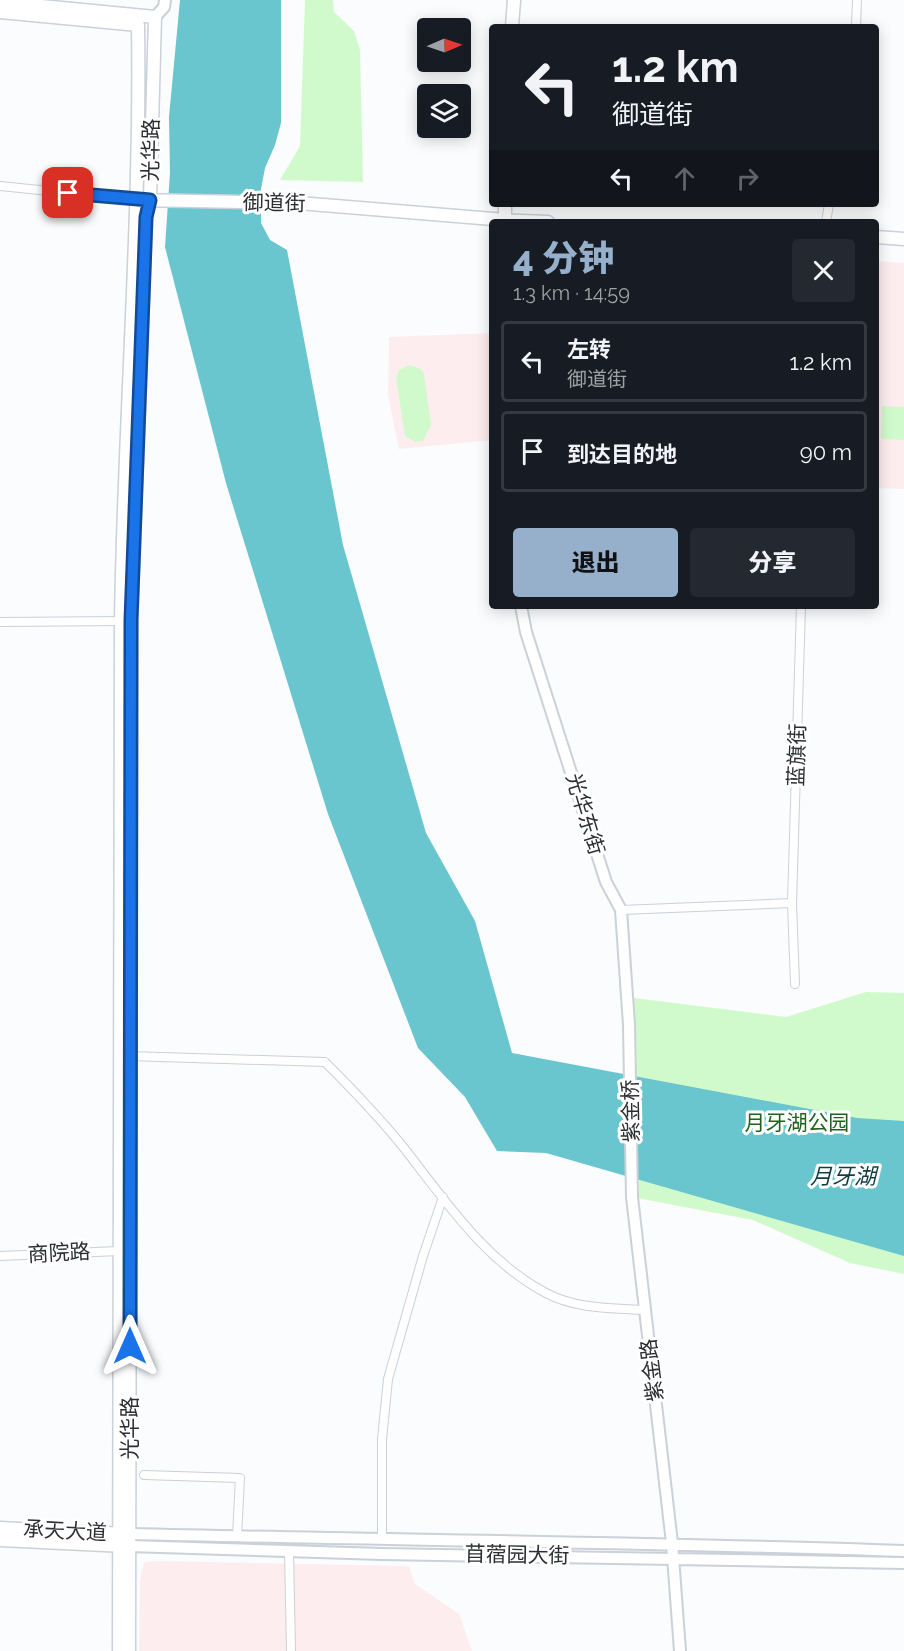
<!DOCTYPE html>
<html lang="zh">
<head>
<meta charset="utf-8">
<style>
	:root { --surface:#171b24; --page:#242831; --text:#f1f3f6; --muted:#9ea1a6; --line:#363941; --accent:#96b0cb }
	body { margin:0; font-family:Raleway,"Noto Sans SC",sans-serif; background:var(--page); color:var(--text); height:100vh; display:flex; flex-direction:column; font-size:22px; white-space:nowrap }
	* { box-sizing:border-box; margin:0 }
	p { font-size:20px; color:var(--muted) }
	.icon { flex:none; width:33px; height:33px; fill:none; stroke:currentColor; stroke-width:2; stroke-linecap:round; stroke-linejoin:round }
	.map { position:relative; flex:1; overflow:hidden }
	.panel { position:absolute; left:489px; top:219px; width:390px; height:390px; display:flex; flex-direction:column; background:var(--surface); border-radius:6px; box-shadow:0 3px 15px #0003 }
	.panel>* { flex:none }
	.top-card { position:absolute; left:489px; top:24px; width:390px; height:183px; border-radius:6px; box-shadow:0 3px 15px #0003; background:#171b24; color:var(--text); overflow:hidden }
	.needle { width:39px; rotate:88deg }
	.controls { position:absolute; left:417px; top:18px; display:grid; gap:12px }
	.controls a { display:grid; place-items:center; width:54px; height:54px; border-radius:6px; background:var(--surface); box-shadow:0 3px 15px #0003; font-size:30px }
	.pin { position:absolute; display:grid; place-items:center; width:51px; height:51px; color:#fff; margin:-26px; border-radius:12px; box-shadow:0 3px 9px #0006 }
	.me { position:absolute; width:66px; margin:-33px; rotate:0deg; stroke-linejoin:round; filter:drop-shadow(0 0 4px #0008) }
	.turn { display:flex; align-items:center; gap:21px; height:126px; padding:0 24px; font-size:27px }
	.turn .icon { width:78px; height:78px; stroke-width:2.5 }
	.turn b { display:block; font-size:42px; line-height:51px }
	.lanes { display:flex; align-items:center; height:57px; padding:0 24px; background:#0003; justify-content:center; gap:30px; direction:ltr }
	.lanes .off { opacity:.35 }
	.round { display:grid; place-items:center; flex:none; width:63px; height:63px; border-radius:6px; background:var(--page) }
	.headline { display:flex; align-items:center; justify-content:space-between; height:102px; padding:0 24px }
	h1 { font-size:36px; font-weight:800; line-height:45px; color:var(--accent) }
	.action { display:flex; gap:12px; margin-top:auto; padding:12px 24px }
	.action a { flex:1; height:69px; border-radius:6px; background:var(--accent); color:#111; font-size:24px; font-weight:800; line-height:69px; text-align:center }
	.action a+a { background:var(--page); color:var(--text) }
	ul { padding:0; list-style:none }
	li { display:flex; align-items:center; gap:18px; height:81px; margin:0 12px 9px; padding:0 12px; border:3px solid var(--line); border-radius:6px }
	li div { flex:1 }
	li b { display:block; font-size:22px }
	li em { font-style:normal }
	.map>svg:first-child { display:block }
</style>
</head>
<body>
<div class="map">
<svg width="904" height="1651" viewBox="0 0 904 1651">
	<rect width="100%" height="100%" fill="#fafcfd"/>
	<!-- education -->
	<path fill="#fdedef" d="M876,261L904,263V489L876,488Z
		M492,333V440L399,449L388,395L389,337Z
		M155,1561L409,1566L414,1583L459,1614L472,1651H139L140,1579L144,1563Z"/>
	<!-- green -->
	<path fill="#d1facc" d="M305,0H333L334,12L354,31L360,50L363,182L280,180L300,146Z
		M409,365L421,369L424,374L431,425L423,441L416,442L405,436L396,378L399,370Z
		M882,406L904,407V440L881,439Z
		M866,992L904,993V1274L850,1263L753,1220L632,1197L626,997L786,1017Z"/>
	<!-- water -->
	<path fill="#69c5ce" d="M180,0H281V123L275,145L265,168L261,189V223L270,240L287,250L343,545L426,833L475,921L512,1053L857,1118L904,1121V1256L546,1153L497,1151L465,1097L418,1048L328,814L226,483L165,247L170,173L169,117Z"/>
	<g fill="none" stroke-linecap="round" stroke-linejoin="round">
		<defs>
			<path id="street" d="M856,27L857,0
				M0,186L137,200
				M826,222L829,204
				M0,622L124,621
				M621,910L792,903
				M795,984L792,903L801,606
				M128,1056L325,1062C351,1088 376,1114 400,1143C443,1197 483,1260 546,1293C576,1309 611,1308 644,1310
				M0,1256L119,1251
				M144,1475L240,1478L237,1536
				M382,1539V1439L388,1379L423,1256L443,1197
				M289,1551L291,1651"/>
			<path id="secondary" d="M155,17L164,7L165,0
				M521,606L526,632L606,882L621,910L629,1025L632,1197L672,1543L680,1651
				M130,1534C388,1540 646,1542 904,1551
				M129,1546L382,1554L904,1563"/>
			<path id="primary" d="M0,2L155,17L150,200L146,217L131,620L129,1651
				M0,12L138,25C141,224 124,422 121,621L119,1651
				M512,27L514,0
				M142,200L299,203L505,220V204
				M498,220L548,222
				M876,237L904,239
				M0,1528L126,1534
				M0,1540L125,1546"/>
		</defs>
		<!-- street casing -->
		<use href="#street" stroke="#cad1d9" stroke-width="10"/>
		<!-- secondary casing -->
		<use href="#secondary" stroke="#cad1d9" stroke-width="14"/>
		<!-- primary casing -->
		<use href="#primary" stroke="#cad1d9" stroke-width="15"/>
		<!-- street -->
		<use href="#street" stroke="#fff" stroke-width="8"/>
		<!-- secondary -->
		<use href="#secondary" stroke="#fff" stroke-width="10"/>
		<!-- primary -->
		<use href="#primary" stroke="#fff" stroke-width="12"/>
	</g>
	<g fill="none" stroke-linecap="round" stroke-linejoin="round">
		<defs>
			<path id="route" d="M68,193L150,200L146,217L131,620L130,1346"/>
		</defs>
		<!-- route casing -->
		<use href="#route" stroke="#114b97" stroke-width="15"/>
		<!-- route -->
		<use href="#route" stroke="#1a73e8" stroke-width="10"/>
	</g>
	<g text-anchor="middle" stroke-width="6" stroke-linejoin="round" paint-order="stroke">
		<!-- street labels -->
		<g font-size="21" fill="#2d2f33" stroke="#fff">
			<text transform="translate(151 150) rotate(-89)" y="7">光华路</text>
			<text transform="translate(274 203) rotate(1)" y="7">御道街</text>
			<text transform="translate(797 755) rotate(-88)" y="7">蓝旗街</text>
			<text transform="translate(585 814) rotate(73)" y="7">光华东街</text>
			<text transform="translate(631 1111) rotate(-91)" y="7">紫金桥</text>
			<text transform="translate(59 1253) rotate(-3)" y="7">商院路</text>
			<text transform="translate(652 1370) rotate(-97)" y="7">紫金路</text>
			<text transform="translate(130 1428) rotate(-90)" y="7">光华路</text>
			<text transform="translate(65 1531) rotate(3)" y="7">承天大道</text>
			<text transform="translate(517 1555) rotate(1)" y="7">苜蓿园大街</text>
		</g>
		<!-- park labels -->
		<g font-size="21" fill="#22611e" stroke="#fff">
			<text x="797" y="1130">月牙湖公园</text>
		</g>
		<!-- water labels -->
		<g font-size="22" font-style="italic" fill="#113d41" stroke="#fff">
			<text x="843" y="1184">月牙湖</text>
		</g>
	</g>
</svg>
<div class="controls">
<a><svg class="needle" viewBox="-14 -14 28 28"><path d="M0-13l5 13h-10z" fill="#e53935"/><path d="M0 13l5-13h-10z" fill="#9ea1a6"/></svg></a>
<a><svg class="icon" aria-label="layers" viewBox="0 0 24 24"><path d="M12 4l9 5-9 5-9-5zM3 14l9 5 9-5"/></svg></a>
</div>
<div class="pin" style="left:68px;top:193px;background:#d93025"><svg class="icon" aria-label="arrive" viewBox="0 0 24 24"><path d="M6 21V4h12l-3 4 3 4H6"/></svg></div>
<svg class="me" style="left:130px;top:1346px" viewBox="-20 -20 40 40"><path d="M0-17L14 15 0 8-14 15z" fill="#1a73e8" stroke="#fff" stroke-width="4"/></svg>
<div class="top-card">
<div class="turn"><svg class="icon" aria-label="left" viewBox="0 0 24 24"><path d="M17 20v-9H6M10 6l-5 5 5 5"/></svg><div><b>1.2 km</b>御道街</div></div>
<div class="lanes"><svg class="icon" aria-label="left" viewBox="0 0 24 24"><path d="M17 20v-9H6M10 6l-5 5 5 5"/></svg><svg class="icon off" aria-label="ahead" viewBox="0 0 24 24"><path d="M12 20V5M6 11l6-6 6 6"/></svg><svg class="icon off" aria-label="right" viewBox="0 0 24 24"><path d="M7 20v-9h11M14 6l5 5-5 5"/></svg></div>
</div>
<section class="panel">
<div class="headline"><div><h1>4 分钟</h1><p>1.3 km · 14:59</p></div><a class="round"><svg class="icon" aria-label="close" viewBox="0 0 24 24"><path d="M6 6l12 12M18 6L6 18"/></svg></a></div>
<ul>
<li><svg class="icon" aria-label="left" viewBox="0 0 24 24"><path d="M17 20v-9H6M10 6l-5 5 5 5"/></svg><div><b>左转</b><p>御道街</p></div><em>1.2 km</em></li>
<li><svg class="icon" aria-label="arrive" viewBox="0 0 24 24"><path d="M6 21V4h12l-3 4 3 4H6"/></svg><div><b>到达目的地</b></div><em>90 m</em></li>
</ul>
<div class="action"><a>退出</a><a>分享</a></div>
</section>
</div>
</body>
</html>
